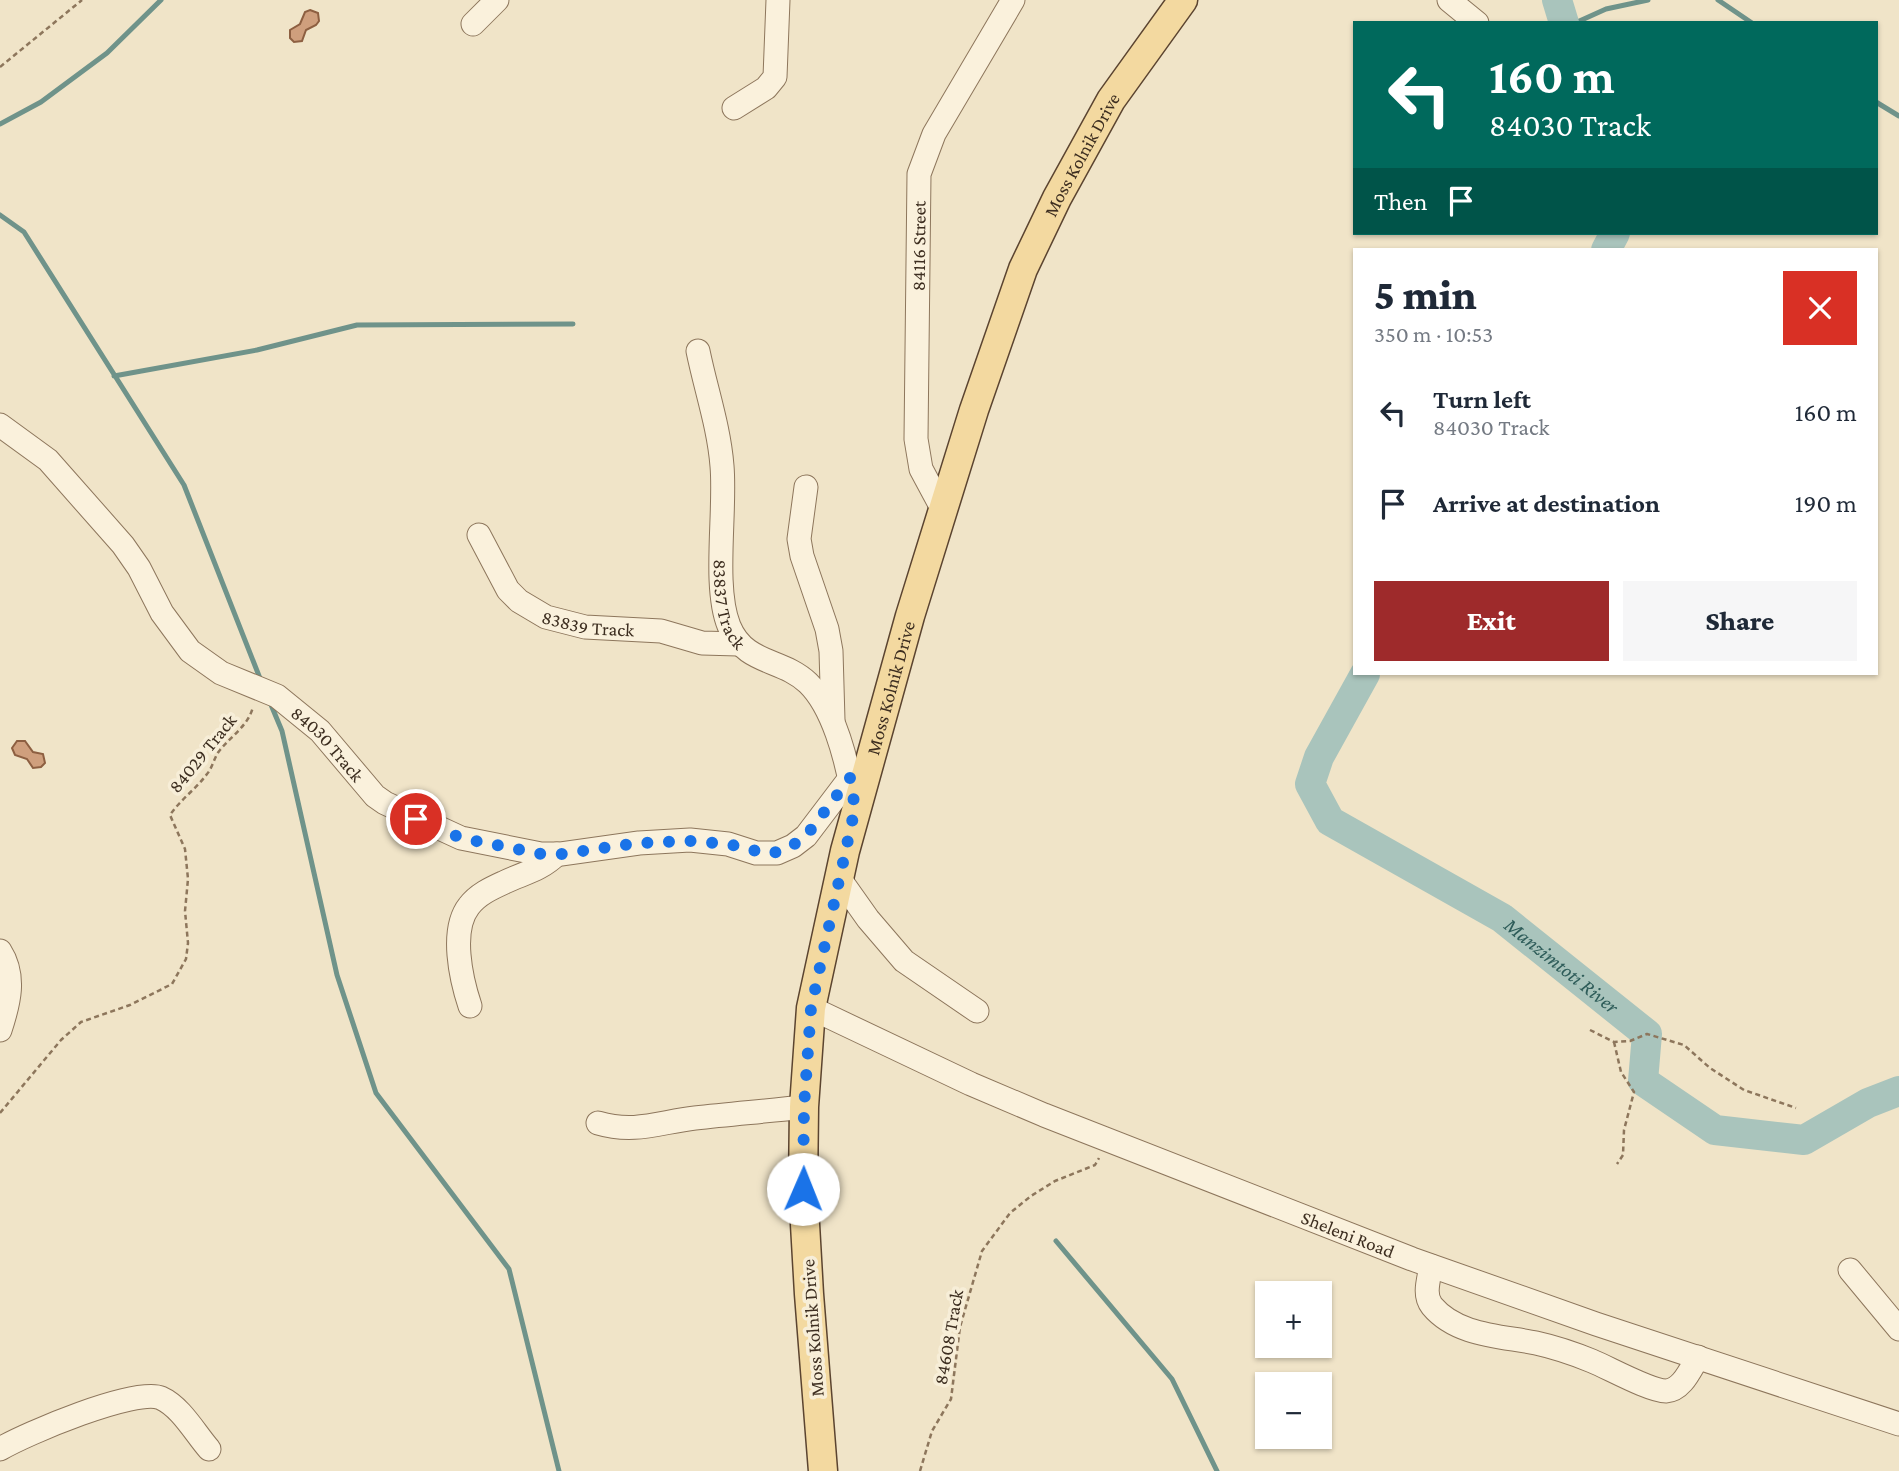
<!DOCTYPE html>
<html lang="en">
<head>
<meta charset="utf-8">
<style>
	:root { --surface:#fff; --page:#f6f6f7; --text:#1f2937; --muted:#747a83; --accent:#9e2a2b }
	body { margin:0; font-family:"Crimson Pro",serif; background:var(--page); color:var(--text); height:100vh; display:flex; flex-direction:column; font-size:26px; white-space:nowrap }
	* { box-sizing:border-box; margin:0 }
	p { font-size:23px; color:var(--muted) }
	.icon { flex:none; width:38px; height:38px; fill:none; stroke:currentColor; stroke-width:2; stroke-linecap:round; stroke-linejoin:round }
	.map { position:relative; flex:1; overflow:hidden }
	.side { position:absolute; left:1353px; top:248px; width:525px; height:427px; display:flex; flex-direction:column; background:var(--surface); border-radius:0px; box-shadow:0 2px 5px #0004 }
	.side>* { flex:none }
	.guide { position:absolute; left:1353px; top:21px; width:525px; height:214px; border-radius:0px; box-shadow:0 2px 5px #0004; background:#00695c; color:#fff; overflow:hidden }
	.fabs { position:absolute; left:1255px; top:1281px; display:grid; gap:14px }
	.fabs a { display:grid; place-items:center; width:77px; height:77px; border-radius:0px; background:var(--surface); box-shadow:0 2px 5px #0004; font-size:35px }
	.pin { position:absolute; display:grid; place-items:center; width:60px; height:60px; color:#fff; margin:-30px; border:4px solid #fff; border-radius:50%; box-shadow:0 2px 7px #0007 }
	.me { position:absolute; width:77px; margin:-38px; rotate:1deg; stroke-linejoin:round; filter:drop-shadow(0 0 5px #0008) }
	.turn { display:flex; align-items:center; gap:24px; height:147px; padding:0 21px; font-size:32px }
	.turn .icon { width:91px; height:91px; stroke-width:2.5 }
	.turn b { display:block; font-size:49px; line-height:60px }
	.then { display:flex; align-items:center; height:66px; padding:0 21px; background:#0003; gap:14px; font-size:26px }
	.round { display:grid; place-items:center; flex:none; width:74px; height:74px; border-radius:0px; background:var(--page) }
	.head { display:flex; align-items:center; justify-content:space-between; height:119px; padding:0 21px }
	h1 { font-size:42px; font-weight:800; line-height:52px }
	.primary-button { display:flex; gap:14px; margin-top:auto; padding:14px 21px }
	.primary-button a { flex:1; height:80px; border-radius:0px; background:var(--accent); color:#fff; font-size:28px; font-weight:800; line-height:80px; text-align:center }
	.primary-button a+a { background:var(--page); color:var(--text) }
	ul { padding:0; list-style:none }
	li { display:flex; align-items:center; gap:21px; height:91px; padding:0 21px }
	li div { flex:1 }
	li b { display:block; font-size:26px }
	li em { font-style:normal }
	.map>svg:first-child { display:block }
</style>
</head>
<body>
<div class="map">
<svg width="1899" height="1471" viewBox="0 0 1899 1471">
	<rect width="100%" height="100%" fill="#f0e4c8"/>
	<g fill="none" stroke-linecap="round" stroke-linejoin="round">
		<!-- stream -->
		<path stroke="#6f938a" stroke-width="5" d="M1718,0L1752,23
			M1575,23L1606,9L1648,0
			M1876,102L1899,116
			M0,124L41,102L107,53L161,0
			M0,215L24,232L184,485L261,681
			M114,376L257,350L357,325L573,324
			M269,700L282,731L337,975L376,1093L509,1269L559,1471
			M1056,1241L1172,1379L1217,1471"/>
		<!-- river -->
		<g stroke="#a9c4bc" stroke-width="30">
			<path d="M1557,0L1564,23"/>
			<path d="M1606,250L1615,233"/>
			<path id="s1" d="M1365,674L1319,757L1310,784L1330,821L1502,918L1647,1034L1643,1081L1715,1130L1804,1140L1868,1103L1899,1091"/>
		</g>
	</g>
	<!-- building -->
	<path fill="#cf9f7d" stroke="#8d5f41" stroke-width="2" d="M310,10L318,13L319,21L316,25L306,30L302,41L294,42L290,38V30L300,24L305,12Z
		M17,741H25L33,752L43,754L45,763L41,767L33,768L27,759L15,755L12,748Z"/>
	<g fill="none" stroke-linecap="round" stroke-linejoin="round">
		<defs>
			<g id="minor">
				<path d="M1449,0L1477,23"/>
				<path d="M473,24L497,0"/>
				<path d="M734,108L766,88L775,77L778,0"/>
				<path id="s2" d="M698,351C706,390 719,427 722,466C726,511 713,587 729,626C745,665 782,658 808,683C833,707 846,758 852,791"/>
				<path id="s3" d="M0,425L48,460L123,545L139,568L162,613L190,651L221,673L277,696L320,731L375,796L385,803L461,838L541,854H561L639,843L690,840L728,844L756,853H777L793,846L806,836L850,778"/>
				<path d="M806,487L799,539L802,556L827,629L831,651L833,720"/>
				<path id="s4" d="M943,510L921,469L916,439L919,174L934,134L1013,0"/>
				<path id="s5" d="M479,535L508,590L519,601L546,617L585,627L661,631L702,643L738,644"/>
				<path d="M839,878L868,919L904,961L977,1011"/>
				<path d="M0,951C16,976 9,1003 0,1030"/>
				<path d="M470,1006C461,979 450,930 469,906C478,894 492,888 505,882C524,873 541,870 557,854"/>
				<path id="s6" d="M811,1008L971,1084L1044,1115L1412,1259L1596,1324L1899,1424"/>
				<path d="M598,1123C635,1134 660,1122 695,1118C731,1114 768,1111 804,1107"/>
				<path d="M1431,1266C1429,1279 1423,1295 1432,1306C1457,1336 1502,1336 1536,1343C1554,1347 1575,1354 1592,1361C1609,1368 1650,1391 1666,1391C1682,1390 1690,1370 1698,1357"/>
				<path d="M1850,1270L1899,1329"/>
				<path d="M0,1449C25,1434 136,1387 161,1398C181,1407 195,1433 209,1449"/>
			</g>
			<g id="major">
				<path id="s7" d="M823,1471L809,1294L803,1189L804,1107L811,1008L845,851L910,616L974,410L1023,269L1057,198L1111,100L1183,0"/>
			</g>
		</defs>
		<!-- minor casing -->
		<use href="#minor" stroke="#8d765c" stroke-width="25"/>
		<!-- major casing -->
		<use href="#major" stroke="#5b4430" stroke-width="31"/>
		<!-- path -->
		<path stroke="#8d765c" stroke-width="2.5" stroke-dasharray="5 3.5" stroke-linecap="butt" d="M0,67L82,0
			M1590,1030L1614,1042L1630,1041L1647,1034L1684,1045L1710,1068L1744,1090L1796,1108
			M1614,1042L1621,1072L1634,1092L1624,1130L1623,1155L1617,1164
			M0,1113L61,1040L81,1022L130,1005L172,984L186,959L188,943L185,911L188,879L185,849L170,815C180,800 196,789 207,774C213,767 214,757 220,750C232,735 248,726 253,707
			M920,1471L932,1431L951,1399L960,1327L982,1251L1010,1213L1031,1196L1055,1181L1095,1165L1099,1158"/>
		<!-- minor -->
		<use href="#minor" stroke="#faf1dc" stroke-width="23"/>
		<!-- major -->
		<use href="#major" stroke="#f3d9a0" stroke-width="28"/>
	</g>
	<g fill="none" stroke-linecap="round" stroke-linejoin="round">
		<!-- route -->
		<path stroke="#1a73e8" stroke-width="12" stroke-dasharray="0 21.6" d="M416,819L461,838L541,854H561L639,843L690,841L728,844L768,854L786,850L806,836L850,778L855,808L811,1008L804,1107L803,1189"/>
	</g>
	<g text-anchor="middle" stroke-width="7" stroke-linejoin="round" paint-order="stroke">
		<!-- street labels -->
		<g font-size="19" fill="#3d2e20" stroke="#f7eed8">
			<text dy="7" stroke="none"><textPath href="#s7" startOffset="1362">Moss Kolnik Drive</textPath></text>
			<text dy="7" stroke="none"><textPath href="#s4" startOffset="270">84116 Street</textPath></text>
			<text dy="7" stroke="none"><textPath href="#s2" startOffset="257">83837 Track</textPath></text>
			<text dy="7" stroke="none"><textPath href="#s5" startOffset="152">83839 Track</textPath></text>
			<text dy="7" stroke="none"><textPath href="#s7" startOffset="794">Moss Kolnik Drive</textPath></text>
			<text dy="7" stroke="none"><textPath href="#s3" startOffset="467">84030 Track</textPath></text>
			<text transform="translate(202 753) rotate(-51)" y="7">84029 Track</text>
			<text dy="7" stroke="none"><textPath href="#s6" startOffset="583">Sheleni Road</textPath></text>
			<text transform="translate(812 1328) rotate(-94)" y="7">Moss Kolnik Drive</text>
			<text transform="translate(948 1337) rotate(-80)" y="7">84608 Track</text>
		</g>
		<!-- water labels -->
		<g font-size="21" font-style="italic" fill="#2f5d5a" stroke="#f7eed8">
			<text dy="7" stroke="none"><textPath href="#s1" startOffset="439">Manzimtoti River</textPath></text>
		</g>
	</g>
</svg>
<div class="fabs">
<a>+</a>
<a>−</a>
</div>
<div class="pin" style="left:416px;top:819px;background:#d93025"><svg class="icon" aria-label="arrive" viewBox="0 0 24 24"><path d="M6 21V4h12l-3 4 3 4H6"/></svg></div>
<svg class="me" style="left:803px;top:1189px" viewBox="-20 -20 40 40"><circle r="19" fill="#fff"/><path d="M0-13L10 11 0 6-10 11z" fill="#1a73e8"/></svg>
<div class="guide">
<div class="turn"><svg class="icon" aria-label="left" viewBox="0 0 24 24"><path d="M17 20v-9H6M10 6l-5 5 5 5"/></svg><div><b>160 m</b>84030 Track</div></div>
<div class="then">Then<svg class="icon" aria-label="arrive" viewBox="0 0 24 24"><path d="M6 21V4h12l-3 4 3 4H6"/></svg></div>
</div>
<section class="side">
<div class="head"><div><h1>5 min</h1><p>350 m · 10:53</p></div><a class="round" style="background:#d93025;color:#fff"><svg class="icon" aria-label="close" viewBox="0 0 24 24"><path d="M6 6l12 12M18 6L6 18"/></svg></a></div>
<ul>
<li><svg class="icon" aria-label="left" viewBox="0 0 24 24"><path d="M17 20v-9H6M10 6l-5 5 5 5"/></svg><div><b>Turn left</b><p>84030 Track</p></div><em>160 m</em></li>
<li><svg class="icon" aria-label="arrive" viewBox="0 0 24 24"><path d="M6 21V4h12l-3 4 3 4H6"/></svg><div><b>Arrive at destination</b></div><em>190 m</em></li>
</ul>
<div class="primary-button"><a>Exit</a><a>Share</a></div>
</section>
</div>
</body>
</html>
